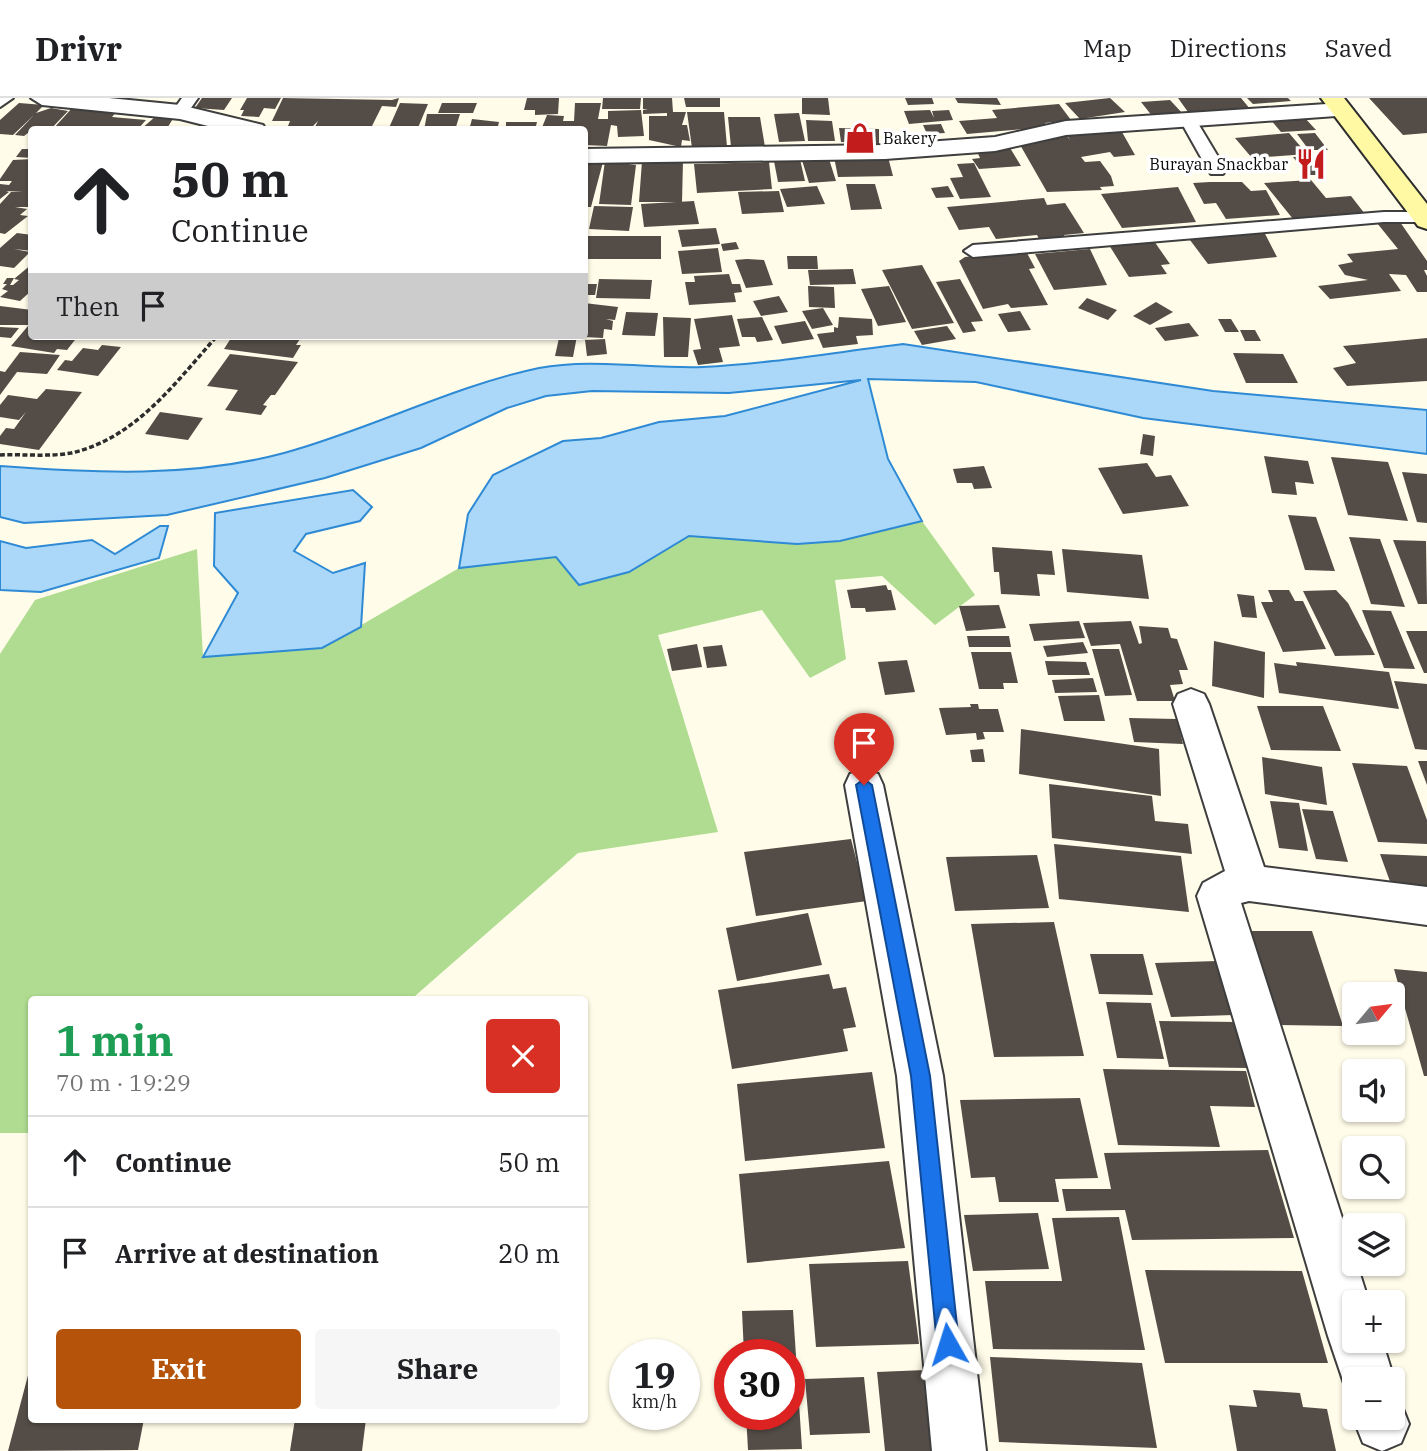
<!DOCTYPE html>
<html lang="en">
<head>
<meta charset="utf-8">
<style>
	:root { --surface:#fff; --page:#f6f6f6; --text:#202124; --muted:#757577; --line:#e0e0e0; --accent:#b45309 }
	body { margin:0; font-family:"IBM Plex Serif",serif; background:var(--page); color:var(--text); height:100vh; display:flex; flex-direction:column; font-size:26px; white-space:nowrap }
	* { box-sizing:border-box; margin:0 }
	p { font-size:23px; color:var(--muted) }
	.icon { flex:none; width:38px; height:38px; fill:none; stroke:currentColor; stroke-width:2; stroke-linecap:round; stroke-linejoin:round }
	.map { position:relative; flex:1; overflow:hidden }
	.drawer { position:absolute; left:28px; top:898px; width:560px; height:427px; display:flex; flex-direction:column; background:var(--surface); border-radius:7px; box-shadow:0 2px 5px #0004 }
	.drawer>* { flex:none }
	.hud { position:absolute; left:28px; top:28px; width:560px; height:214px; border-radius:7px; box-shadow:0 2px 5px #0004; background:#fff; color:var(--text); overflow:hidden }
	.needle { width:46px; rotate:61deg }
	.buttons { position:absolute; left:1342px; top:884px; display:grid; gap:14px }
	.buttons a { display:grid; place-items:center; width:63px; height:63px; border-radius:7px; background:var(--surface); box-shadow:0 2px 5px #0004; font-size:35px }
	.speed { position:absolute; left:609px; top:1241px; display:flex; gap:14px; font-size:35px; font-weight:700; text-align:center }
	.speed>* { display:grid; place-content:center; width:91px; height:91px; border-radius:50%; background:var(--surface); box-shadow:0 2px 5px #0004; line-height:1 }
	.speed small { font-size:18px; font-weight:400 }
	.speed .limit { border:10px solid #d22; background:#fff; color:#111 }
	.pin { position:absolute; display:grid; place-items:center; width:60px; height:60px; color:#fff; margin:-72px -30px; border-radius:50% 50% 50% 0; rotate:-45deg; box-shadow:0 0 7px #0007 }
	.pin .icon { rotate:45deg }
	.me { position:absolute; width:77px; margin:-38px; rotate:354deg; stroke-linejoin:round; filter:drop-shadow(0 0 5px #0008) }
	.turn { display:flex; align-items:center; gap:24px; height:147px; padding:0 28px; font-size:32px }
	.turn .icon { width:91px; height:91px; stroke-width:2.5 }
	.turn b { display:block; font-size:49px; line-height:60px }
	.then { display:flex; align-items:center; height:66px; padding:0 28px; background:#0003; gap:14px; font-size:26px }
	.round { display:grid; place-items:center; flex:none; width:74px; height:74px; border-radius:7px; background:var(--page) }
	.summary { display:flex; align-items:center; justify-content:space-between; height:119px; padding:0 28px }
	h1 { font-size:42px; font-weight:700; line-height:52px; color:#1e9e55 }
	.button { display:flex; gap:14px; margin-top:auto; padding:14px 28px }
	.button a { flex:1; height:80px; border-radius:7px; background:var(--accent); color:#fff; font-size:28px; font-weight:700; line-height:80px; text-align:center }
	.button a+a { background:var(--page); color:var(--text) }
	ul { padding:0; list-style:none }
	li { display:flex; align-items:center; gap:21px; height:91px; padding:0 28px; border-top:2px solid var(--line) }
	li div { flex:1 }
	li b { display:block; font-size:26px }
	li em { font-style:normal }
	header { display:flex; align-items:center; gap:42px; box-sizing:border-box; height:98px; padding:0 35px; background:var(--surface); border-bottom:2px solid var(--line) }
	header strong { font-size:33px }
	nav { display:flex; gap:38px; margin-inline-start:auto; font-size:24px }
	.map>svg:first-child { display:block }
</style>
</head>
<body>
<header>
<strong>Drivr</strong>
<nav><a>Map</a><a>Directions</a><a>Saved</a></nav>
</header>
<div class="map">
<svg width="1427" height="1353" viewBox="0 0 1427 1353">
	<rect width="100%" height="100%" fill="#fffce9"/>
	<!-- forest -->
	<path fill="#afdc90" d="M922,423L975,497L935,527L882,478L835,482L846,561L810,580L762,512L658,537L718,734L578,755L415,898L382,901H32L31,1035H0V556L35,502L197,451L203,559L322,550L459,470L556,458L629,474L689,438L797,446L840,443Z"/>
	<!-- water -->
	<path fill="#abd8f9" stroke="#2e8ad4" stroke-width="2" d="M903,246L1213,293L1427,312V356L1143,320L976,284L868,281L888,361L922,423L840,443L797,446L689,438L629,474L579,487L556,459L459,470L468,416L493,377L563,343L601,340L659,324L725,318L861,282L729,295L592,293L546,298L507,310L421,350L325,380L167,417L24,425L0,419V368C95,375 191,380 284,355C369,332 453,288 539,270C592,260 650,271 703,269C769,266 837,254 903,246Z
		M353,392L372,409L360,423L306,436L294,453L333,475L365,465L361,529L322,550L203,559L238,495L214,468L215,415Z
		M160,428H168L159,460L41,494L0,492V443L26,450L92,442L115,456Z"/>
	<!-- building -->
	<path fill="#544d47" d="M202,0H232L224,12L195,10Z
		M247,0H281L275,11L264,10L259,19L241,18L244,12H240Z
		M283,0L392,2L399,0L396,9L382,8L370,32L314,31L318,23L311,30L288,28L290,23H272Z
		M527,0H559L558,16L535,17V12H524Z
		M603,0H641L640,11H602Z
		M643,0H672L673,14H686L682,27H687L690,43L682,42L681,49L649,42V18H667V15L643,16V12L648,11H643Z
		M684,0H720V9H686Z
		M802,0H828L830,17L802,16Z
		M905,0H932L934,6L908,7Z
		M955,0H997L1001,7L958,5Z
		M1110,0L1125,14L1080,21L1065,5Z
		M1178,0H1241L1250,11L1188,14Z
		M1247,0H1288L1291,3L1253,6Z
		M1369,0H1427V35L1403,37Z
		M1170,2L1183,16L1153,19L1141,4Z
		M19,5L44,7L36,15L51,10L68,13L50,32H32L24,38L15,37L34,17L13,37L0,36V22Z
		M400,5L428,6L417,32H388Z
		M442,5H477L473,15H438Z
		M575,5H601L598,21H608V13L641,12L644,38L618,39L617,28L611,27L607,48L584,47V32H541L547,17L564,18L563,23H574Z
		M1059,6L1071,22L1045,25L1048,29L967,36L959,23L997,20L992,12Z
		M73,9L117,13L112,19L146,22L137,32L53,31Z
		M930,12L934,20L932,13L949,12L953,22L909,26L904,13Z
		M687,14H724L727,49L692,50Z
		M799,15L805,43L779,44L774,16Z
		M427,16H460L455,32H424Z
		M156,18L174,19L166,32H140Z
		M728,19H760L765,49H731Z
		M1304,19L1316,32L1281,34L1270,21Z
		M472,21L499,24L497,32H469Z
		M806,22L832,23L835,43H808Z
		M506,24H537L535,32H506Z
		M941,26L945,35L927,36L923,27Z
		M1118,27L1135,57L1114,59L1110,54L1081,59L1085,64L1100,63L1111,78L1114,88L1100,89L1102,92L1047,94L1019,45L1063,33L1070,42L1064,32Z
		M839,30L879,31V46L841,44Z
		M1289,35L1307,56L1252,60L1235,40Z
		M1315,35L1328,52H1309L1297,36Z
		M1007,45L1021,68L979,71L972,61L980,60L974,47Z
		M22,51H32V60L16,59Z
		M799,57L805,83L778,84L773,58Z
		M828,58L836,83L809,85L801,59Z
		M1310,58L1325,77H1307L1293,59Z
		M834,59H888L893,78L838,79Z
		M32,61V109H15L27,111L20,117L28,118L5,136L0,135V106L11,94H23L6,93L9,94L0,101V86L9,87L12,83H0V81L13,62Z
		M584,63L603,64L591,109H584Z
		M605,63L636,67L631,107L599,106Z
		M642,63H683L682,104H639Z
		M769,64L772,91L697,95L694,66Z
		M974,65L991,99L960,101L950,80L963,79L957,66Z
		M1311,82L1326,100L1351,98L1365,116L1293,121L1264,85Z
		M1210,84H1242L1251,93L1266,92L1280,117L1226,121L1216,105L1204,106L1193,85Z
		M846,86H875L882,111L851,112Z
		M817,88L825,106L787,109L780,91Z
		M948,88L954,99L936,100L931,90Z
		M1178,89L1196,124L1122,130L1101,96Z
		M779,93L784,114L742,116L738,94Z
		M1044,100L1047,107L1065,105L1084,135L1064,137L1067,143L1041,145L1037,137L996,141L989,129L959,132L947,109Z
		M694,103L699,126L644,129L641,106Z
		M594,108L633,109L629,133L589,131Z
		M1400,124L1427,163V172H1424L1427,178V194H1417L1406,177L1389,176L1401,193L1330,201L1318,188L1368,182L1345,177L1338,167L1353,164L1347,156L1398,151L1377,125Z
		M716,130L720,146L682,149L678,132Z
		M1262,130L1277,159L1208,166L1187,138Z
		M17,135L32,137V153L14,151L30,154L14,170L0,168V150Z
		M584,138H661V161H584Z
		M1154,143L1170,166L1161,167L1167,176L1129,179L1109,147Z
		M736,144L739,151L723,153L721,146Z
		M718,150L722,174L682,176L678,153Z
		M1090,151L1107,187L1054,192L1035,156Z
		M1011,154L1015,157L1027,155L1035,170L1029,171L1048,207L1011,210L1008,206L983,211L959,163L965,159Z
		M787,158H817L818,171H788Z
		M747,161L764,162L773,187L746,190L735,162Z
		M32,166V192L20,203L0,199L8,193L2,191L7,186H3L7,180H14L10,187H13L19,182L14,181Z
		M922,167L954,225L912,231L882,172Z
		M853,171L856,186L810,187L808,172Z
		M729,176L732,186H740L742,194L734,195L736,204L689,207L685,184H695L694,178Z
		M599,181L652,182L650,201L596,200Z
		M960,181L983,223L971,224L976,233L963,235L936,184Z
		M584,186H597L595,197H584Z
		M808,188L834,189L835,210L809,209Z
		M889,188L906,224L878,228L861,191Z
		M779,198L788,214L761,218L753,203Z
		M1087,200L1117,212L1108,222L1078,210Z
		M1156,204L1173,214L1150,227L1133,218Z
		M584,205L618,209L615,222L606,221L613,223L612,232L604,231L603,240L584,239Z
		M0,208L32,212V227H0Z
		M823,210L833,227L812,231L802,213Z
		M1020,213L1031,232L1008,234L998,216Z
		M626,214L658,215L655,238L622,237Z
		M732,217L740,248L719,250L723,264L698,267L693,252L701,251L694,221Z
		M663,219L691,220L688,259H664Z
		M762,219L773,242L757,244L755,239H742L737,221Z
		M839,219L872,221L873,237L856,238L858,246L823,250L817,236L834,234V229L838,230Z
		M1218,221H1231L1239,234H1225Z
		M805,223L814,241L782,246L774,228Z
		M1189,225L1199,238L1165,243L1155,230Z
		M28,228L32,229V238H78L67,252L57,251L54,255L11,248Z
		M947,228L956,241L922,247L914,233Z
		M0,229L19,230L11,240L0,239Z
		M1240,232H1255L1261,243H1245Z
		M226,238H302L296,247H301L293,260L224,251L231,240Z
		M572,238H577L573,259L555,258L559,240Z
		M1427,240V283L1347,288L1333,270L1356,265L1343,248Z
		M605,241L607,256L587,258L585,242Z
		M102,247L121,249L98,278L57,272L65,262L72,263L83,250L98,252Z
		M20,254L60,257L47,276L17,274L0,297V273L5,274Z
		M1233,255L1283,256L1298,285H1246Z
		M230,256L298,264L275,297H271L263,307L267,308L261,317L225,312L238,292L207,288Z
		M46,291L82,294L39,352L0,346V338L6,330L14,331L26,314L19,322L0,319V307L8,297L37,301Z
		M160,314L203,320L188,342L145,336Z
		M1143,336L1155,338L1153,358L1140,356Z
		M1264,358L1308,363L1314,386L1295,384L1297,397L1272,395Z
		M1331,359L1388,364L1408,423L1348,417Z
		M1147,365L1156,379L1171,377L1189,408L1123,416L1098,370Z
		M984,368L992,390L974,391L972,385H957L953,371Z
		M1402,374L1427,376V425L1417,424Z
		M1288,417L1316,419L1335,473L1305,472Z
		M1349,439L1380,441L1405,509L1371,506Z
		M1393,442L1426,443L1427,506H1418Z
		M992,449L1052,453L1055,477L1037,476L1040,498L1001,496L999,474H994Z
		M1062,451L1142,457L1149,501L1067,494Z
		M886,487L888,492H891L896,512L866,514L865,510H851L847,492Z
		M1268,492H1289L1295,503H1303L1326,551L1283,554L1261,504H1273Z
		M1336,492L1348,505L1375,557L1335,558L1303,493Z
		M1237,496L1254,498L1257,520L1242,519Z
		M999,507L1006,530L966,533L959,508Z
		M1362,512L1391,513L1415,571L1384,570Z
		M1079,523L1085,540L1034,543L1029,526Z
		M1131,523L1139,546L1142,545L1139,528L1168,530L1171,540L1177,541L1188,572H1179L1183,586L1170,587L1175,603H1137L1120,546L1091,548L1083,525Z
		M1406,533H1427V575H1424Z
		M967,538H1009L1011,549H969Z
		M1214,543L1265,554L1264,600L1212,588Z
		M1083,544L1088,555L1047,559L1043,548Z
		M697,546L702,569L672,573L667,551Z
		M722,547L727,568L707,570L703,549Z
		M1092,551H1119L1132,597L1105,598Z
		M971,554H1011L1018,585H1003L1004,591H979Z
		M907,562L915,594L885,597L878,564Z
		M1045,563L1086,564L1090,577H1048Z
		M1296,564L1389,574L1399,611L1279,595L1274,565L1297,568Z
		M1093,580L1097,594L1055,595L1052,582Z
		M1394,583L1427,586V652L1415,651Z
		M1099,597L1105,623H1064L1058,598Z
		M970,606H978L979,611H998L1004,634H983L985,641L977,642L976,635L946,637L939,610L971,609Z
		M1257,608H1323L1341,653L1271,652Z
		M1129,620L1177,621L1183,646L1134,644Z
		M1021,631L1159,651L1161,698L1019,676Z
		M983,651L985,664H972L970,652Z
		M1262,659L1322,669L1327,707L1265,696Z
		M1418,663H1427V687Z
		M1352,665L1407,668L1427,722V746L1378,744Z
		M1049,686L1152,698L1155,723L1188,726L1192,756L1052,740Z
		M1270,703L1299,705L1308,753L1279,750Z
		M1302,711L1333,713L1348,764L1316,761Z
		M851,741L867,803L756,818L744,754Z
		M1054,746L1181,758L1189,814L1059,801Z
		M1380,756L1427,758V802L1396,800Z
		M1037,757L1049,810L955,813L946,759Z
		M808,815L822,867L737,883L726,830Z
		M1054,824L1084,958L994,959L971,826Z
		M1251,833H1312L1343,928L1279,927Z
		M1090,856H1143L1153,897L1099,896Z
		M1217,863L1234,917L1171,919L1155,865Z
		M1394,871L1427,874V978H1424Z
		M829,876L833,891L846,889L856,929L843,931L848,953L732,971L718,892Z
		M1106,904L1151,905L1164,961L1117,960Z
		M1159,923L1237,924L1249,970L1169,969Z
		M1103,971L1246,973L1255,1009L1210,1008L1220,1049L1118,1047Z
		M872,974L885,1050L745,1063L737,986Z
		M1080,1000L1098,1080L1055,1081L1059,1104H999L995,1079L971,1080L960,1002Z
		M1268,1052L1294,1140L1132,1142L1125,1112L1066,1113L1062,1091H1111L1104,1055Z
		M889,1063L905,1150L747,1165L739,1076Z
		M1038,1115L1049,1171L973,1173L964,1117Z
		M1119,1119L1145,1252L993,1251L985,1183H1062L1052,1120Z
		M908,1163L919,1246L816,1249L809,1166Z
		M1145,1172L1302,1173L1328,1265H1165Z
		M793,1212L802,1351L748,1352L746,1316H789V1256H744L742,1213Z
		M990,1259L1142,1265L1157,1350L999,1344Z
		M31,1266L32,1321H144L138,1352L8,1353Z
		M925,1272L935,1353H885L877,1274Z
		M864,1279L870,1335L810,1337L805,1281Z
		M1253,1292L1300,1295L1303,1309L1327,1311L1336,1353H1237L1229,1307L1257,1309Z
		M295,1321H366L362,1353H290Z"/>
	<g fill="none" stroke-linecap="round" stroke-linejoin="round">
		<defs>
			<path id="service" d="M0,0H13L0,9Z
				M182,0H198L186,17H174L172,14Z
				M1188,17L1196,22L1226,72L1223,76H1211L1208,72L1180,22Z
				M1384,114H1427V124H1384L973,159L964,153L973,147Z"/>
			<path id="minor" d="M31,0H109L180,7L263,27L266,32H224L180,21L42,7Z
				M1342,5L1353,12L1350,17L1066,37L995,53L885,61L584,65V51L885,47L995,39L1066,23Z
				M1191,591L1204,596L1209,606L1264,769L1427,789V827L1249,803L1241,805L1369,1204H1354V1242H1382L1394,1281L1393,1285V1281H1354V1302L1349,1300L1328,1238L1197,798L1203,785L1225,773L1173,606L1178,596Z
				M864,671L878,676L883,687L943,978L986,1353H932L897,978L845,687L850,676Z
				M1393,1298L1399,1301L1409,1326L1401,1345L1382,1353L1363,1345L1353,1320L1354,1317V1320H1393Z"/>
			<path id="secondary" d="M1321,0H1344L1427,106V131L1418,128Z"/>
		</defs>
		<!-- service casing -->
		<use href="#service" stroke="#3e3e3e" stroke-width="4"/>
		<!-- minor casing -->
		<use href="#minor" stroke="#3e3e3e" stroke-width="4"/>
		<!-- secondary casing -->
		<use href="#secondary" stroke="#2d2d2d" stroke-width="4"/>
		<!-- path -->
		<path stroke="#2d2d2d" stroke-width="3.5" stroke-dasharray="5 2.5" stroke-linecap="butt" d="M0,357C22,356 49,359 71,355C135,341 176,284 217,238"/>
		<!-- service -->
		<use href="#service" fill="#fff" fill-rule="evenodd"/>
		<!-- minor -->
		<use href="#minor" fill="#fff" fill-rule="evenodd"/>
		<!-- secondary -->
		<use href="#secondary" fill="#fff9a4" fill-rule="evenodd"/>
	</g>
	<!-- route -->
	<path fill="#1a73e8" stroke="#114b97" stroke-width="2" d="M864,681L872,687L930,978L959,1246L956,1254L948,1257L940,1254L937,1246L911,978L856,687Z"/>
	<!-- icons -->
	<defs>
		<symbol id="shop-bare" viewBox="-9 -9 18 18"><path d="M-5-2.5h2.3a2.7 3.5 0 0 1 5.4 0H5L5.5 6h-11ZM-1.5-2.5h3a1.5 2.3 0 0 0-3 0Z" fill="#c21c1d" stroke="#fff" stroke-width="2.5" paint-order="stroke"/></symbol>
		<symbol id="restaurant-bare" viewBox="-9 -9 18 18"><path d="M-5-6h1v4h1v-4h1v4h1v-4h1v5L-1.5 .5V6h-2V.5L-5-1ZM5-6V6H3V1.5H1.5Q1.5-4 5-6Z" fill="#c21c1d" stroke="#fff" stroke-width="2.5" paint-order="stroke"/></symbol>
	</defs>
	<g fill-rule="evenodd">
		<use href="#shop-bare" x="838" y="18" width="44" height="44"/>
		<use href="#restaurant-bare" x="1289" y="44" width="44" height="44"/>
	</g>
	<g text-anchor="middle" stroke-width="7" stroke-linejoin="round" paint-order="stroke">
		<!-- far-poi labels -->
		<g font-size="16" fill="#0b0b0b" stroke="#fff" text-anchor="start">
			<text x="883" y="46">Bakery</text>
			<text x="1288" y="72" text-anchor="end">Burayan Snackbar</text>
		</g>
	</g>
</svg>
<div class="buttons">
<a><svg class="needle" viewBox="-14 -14 28 28"><path d="M0-13l5 13h-10z" fill="#e53935"/><path d="M0 13l5-13h-10z" fill="#757577"/></svg></a>
<a><svg class="icon" aria-label="sound" viewBox="0 0 24 24"><path d="M4 9h4l5-4v14l-5-4H4zM17 9q2 3 0 6"/></svg></a>
<a><svg class="icon" aria-label="search" viewBox="0 0 24 24"><circle cx="10" cy="10" r="6"/><path d="M15 15l6 6"/></svg></a>
<a><svg class="icon" aria-label="layers" viewBox="0 0 24 24"><path d="M12 4l9 5-9 5-9-5zM3 14l9 5 9-5"/></svg></a>
<a>+</a>
<a>−</a>
</div>
<div class="speed"><div>19<small>km/h</small></div><div class="limit">30</div></div>
<div class="pin" style="left:864px;top:687px;background:#d93025"><svg class="icon" aria-label="arrive" viewBox="0 0 24 24"><path d="M6 21V4h12l-3 4 3 4H6"/></svg></div>
<svg class="me" style="left:948px;top:1246px" viewBox="-20 -20 40 40"><path d="M0-17L14 15 0 8-14 15z" fill="#1a73e8" stroke="#fff" stroke-width="4"/></svg>
<div class="hud">
<div class="turn"><svg class="icon" aria-label="ahead" viewBox="0 0 24 24"><path d="M12 20V5M6 11l6-6 6 6"/></svg><div><b>50 m</b>Continue</div></div>
<div class="then">Then<svg class="icon" aria-label="arrive" viewBox="0 0 24 24"><path d="M6 21V4h12l-3 4 3 4H6"/></svg></div>
</div>
<section class="drawer">
<div class="summary"><div><h1>1 min</h1><p>70 m · 19:29</p></div><a class="round" style="background:#d93025;color:#fff"><svg class="icon" aria-label="close" viewBox="0 0 24 24"><path d="M6 6l12 12M18 6L6 18"/></svg></a></div>
<ul>
<li><svg class="icon" aria-label="ahead" viewBox="0 0 24 24"><path d="M12 20V5M6 11l6-6 6 6"/></svg><div><b>Continue</b></div><em>50 m</em></li>
<li><svg class="icon" aria-label="arrive" viewBox="0 0 24 24"><path d="M6 21V4h12l-3 4 3 4H6"/></svg><div><b>Arrive at destination</b></div><em>20 m</em></li>
</ul>
<div class="button"><a>Exit</a><a>Share</a></div>
</section>
</div>
</body>
</html>
